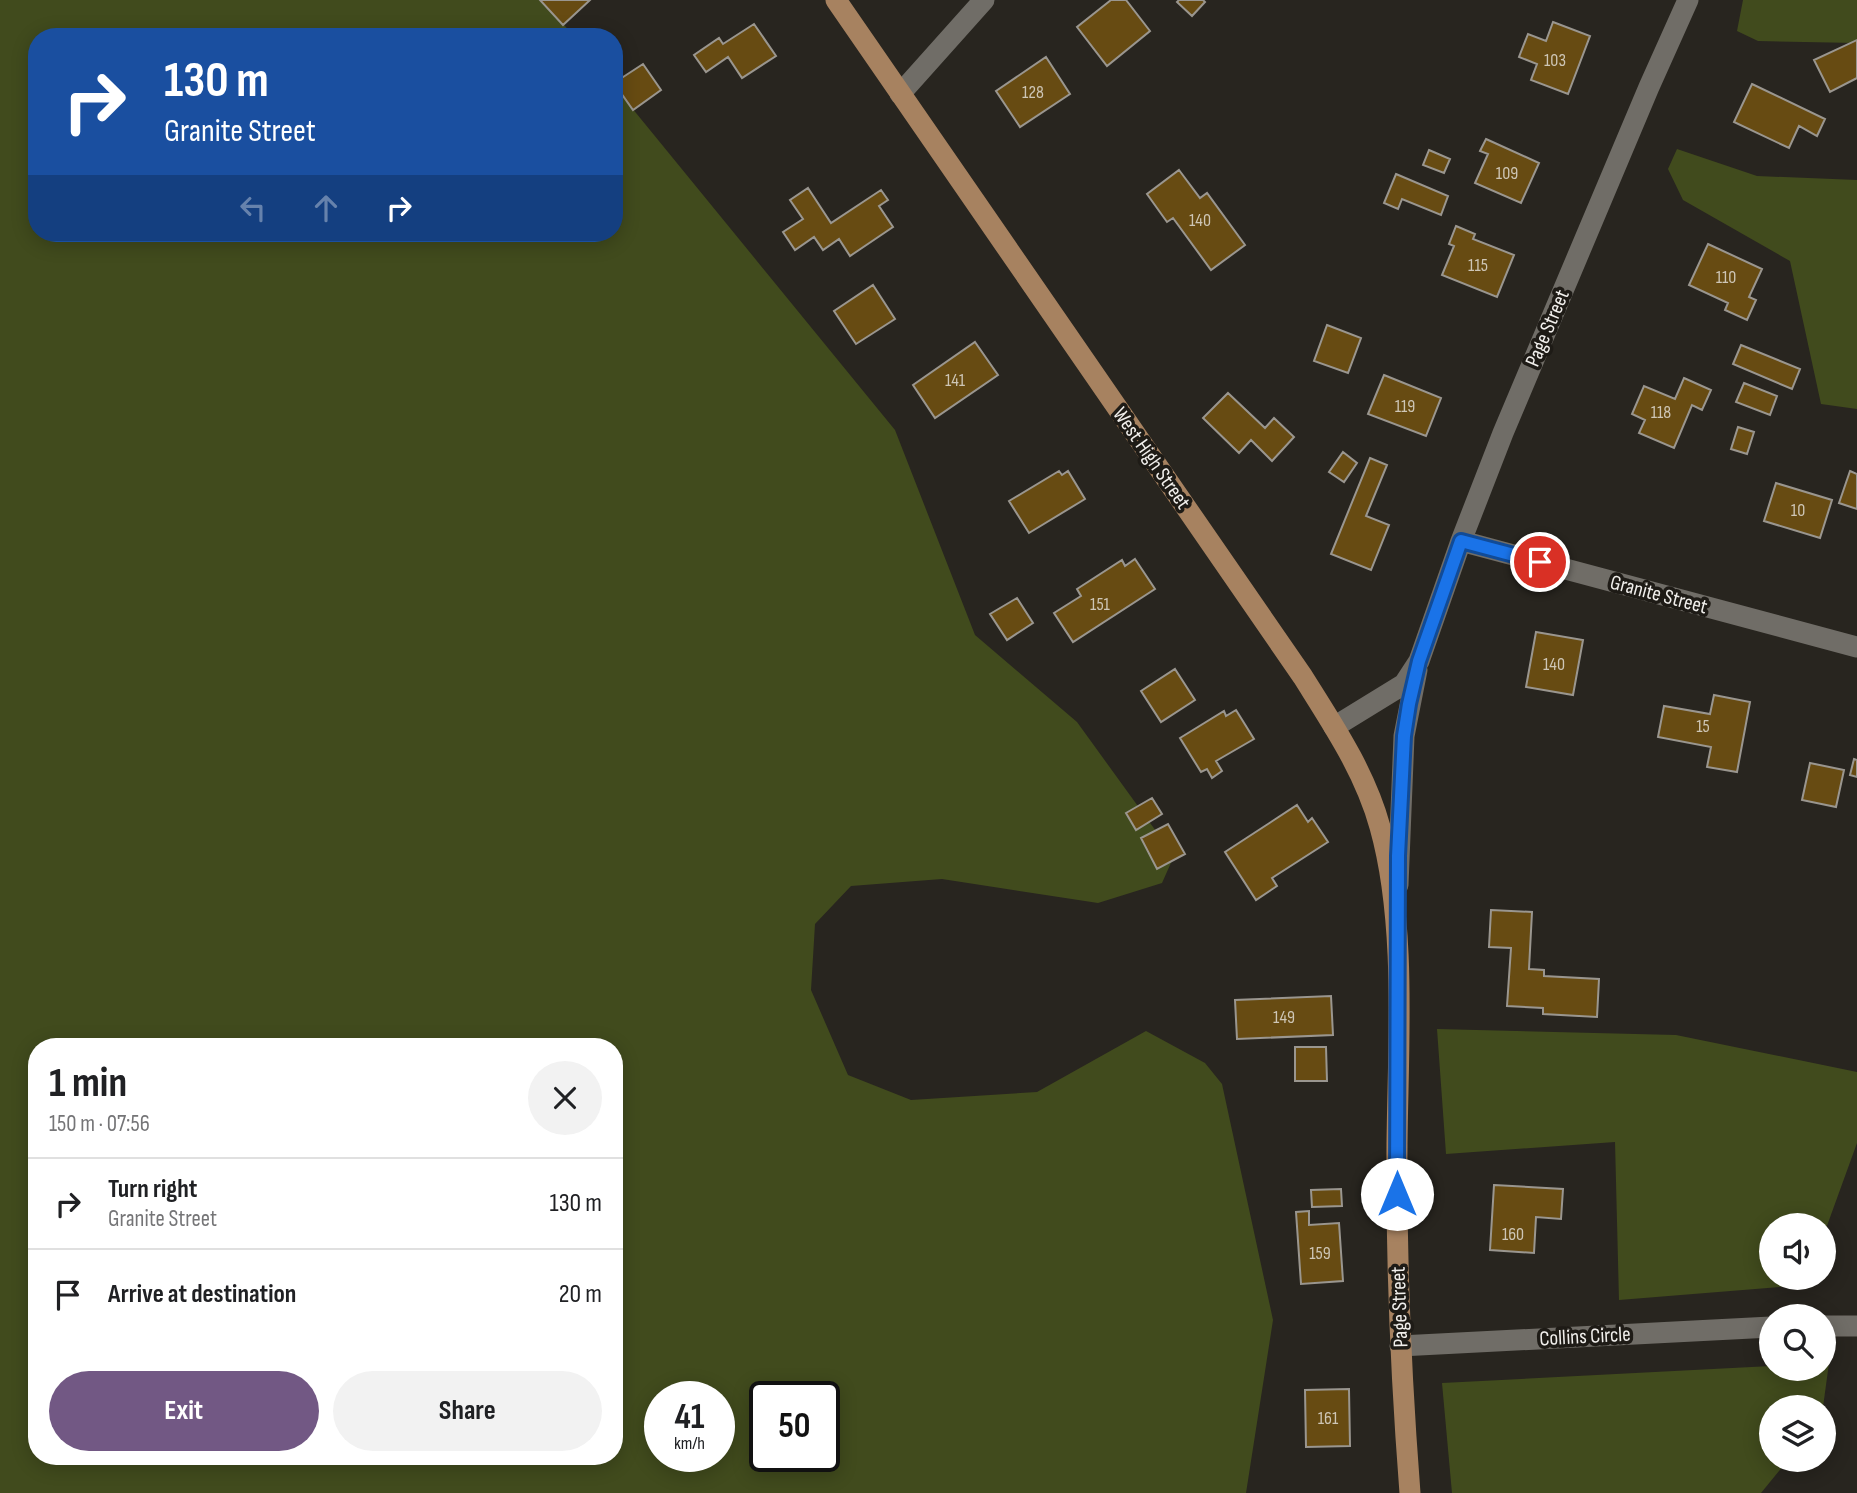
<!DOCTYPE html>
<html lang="en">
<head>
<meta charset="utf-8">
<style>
	:root { --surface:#fff; --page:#f2f2f2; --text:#202124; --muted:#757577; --line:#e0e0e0; --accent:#725884 }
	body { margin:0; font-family:"Sofia Sans Condensed",sans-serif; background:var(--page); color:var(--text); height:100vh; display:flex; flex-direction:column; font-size:26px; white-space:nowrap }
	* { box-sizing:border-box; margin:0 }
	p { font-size:23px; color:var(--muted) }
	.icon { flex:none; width:38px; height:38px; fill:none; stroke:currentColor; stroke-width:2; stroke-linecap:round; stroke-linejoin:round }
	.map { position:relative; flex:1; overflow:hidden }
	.panel { position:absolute; left:28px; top:1038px; width:595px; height:427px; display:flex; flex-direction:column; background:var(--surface); border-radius:28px; box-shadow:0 4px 18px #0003 }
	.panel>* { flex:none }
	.top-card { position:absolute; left:28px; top:28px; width:595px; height:214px; border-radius:28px; box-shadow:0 4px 18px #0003; background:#1a4fa0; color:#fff; overflow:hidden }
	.controls { position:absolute; left:1759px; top:1213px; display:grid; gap:14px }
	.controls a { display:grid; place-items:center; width:77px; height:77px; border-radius:50%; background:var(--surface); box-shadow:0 4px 18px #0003; font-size:35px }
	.speed { position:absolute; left:644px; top:1381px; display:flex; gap:14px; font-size:35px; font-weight:700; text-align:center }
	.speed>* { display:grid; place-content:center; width:91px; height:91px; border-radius:50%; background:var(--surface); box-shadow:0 4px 18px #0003; line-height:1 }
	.speed small { font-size:18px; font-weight:400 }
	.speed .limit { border:4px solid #111; border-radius:10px; background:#fff; color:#111 }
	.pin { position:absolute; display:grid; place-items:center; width:60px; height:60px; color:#fff; margin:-30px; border:4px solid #fff; border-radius:50%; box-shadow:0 2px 7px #0007 }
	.me { position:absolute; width:77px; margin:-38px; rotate:0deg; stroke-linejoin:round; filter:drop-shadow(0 0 5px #0008) }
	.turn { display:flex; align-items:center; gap:24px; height:147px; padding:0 21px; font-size:32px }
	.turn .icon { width:91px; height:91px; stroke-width:2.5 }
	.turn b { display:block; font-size:49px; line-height:60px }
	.lanes { display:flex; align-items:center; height:66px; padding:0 21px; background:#0003; justify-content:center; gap:35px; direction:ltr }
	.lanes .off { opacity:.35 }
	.round { display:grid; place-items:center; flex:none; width:74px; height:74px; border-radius:37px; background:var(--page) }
	.overview { display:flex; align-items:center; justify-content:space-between; height:119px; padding:0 21px }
	h1 { font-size:42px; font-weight:700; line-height:52px }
	.cta { display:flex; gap:14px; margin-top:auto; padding:14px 21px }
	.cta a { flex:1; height:80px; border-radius:42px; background:var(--accent); color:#fff; font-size:28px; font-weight:700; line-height:80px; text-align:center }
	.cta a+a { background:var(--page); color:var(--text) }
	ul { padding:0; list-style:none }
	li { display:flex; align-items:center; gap:21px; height:91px; padding:0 21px; border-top:2px solid var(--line) }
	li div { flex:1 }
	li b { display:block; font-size:26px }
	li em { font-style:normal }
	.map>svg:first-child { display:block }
</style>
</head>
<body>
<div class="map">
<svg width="1857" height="1493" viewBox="0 0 1857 1493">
	<rect width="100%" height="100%" fill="#28251f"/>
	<!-- green -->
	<path fill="#414b1d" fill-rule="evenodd" d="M0,0H544L574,37H37V233H614V86L895,430L975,635L1077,722L1174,856L1162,883L1098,903L942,879L851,886L815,924L811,990L848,1075L911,1100L1037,1092L1146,1031L1205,1063L1222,1084L1273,1320L1246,1493H0ZM37,1046H614V1456H37ZM660,1396H719V1456H660ZM765,1396H824V1456H765Z
		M1743,0H1857V43L1758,41L1737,31Z
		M1677,149L1757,176L1857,180V409L1821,404L1790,261L1683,200L1668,169Z
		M1437,1029L1676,1035L1857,1072V1143L1824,1234V1225H1771V1278H1807L1804,1285L1619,1300L1615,1142L1446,1154Z
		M1824,1363H1829L1823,1407H1771V1460H1788L1761,1493H1452L1442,1383L1771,1366V1368H1824Z"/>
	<!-- building -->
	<path fill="#674b12" stroke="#9a968f" stroke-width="2" d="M540,0H590L563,25Z
		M1111,0H1126L1150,31L1107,66L1077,27Z
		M1179,0H1203L1205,2L1192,16L1177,2Z
		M1553,22L1590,36L1568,94L1531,80L1537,64L1519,57L1528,34L1546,41Z
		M754,24L776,56L742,78L728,57L706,72L694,55L719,38L723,44Z
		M1857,40V78L1830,92L1814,60Z
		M1046,57L1070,94L1020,127L996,91Z
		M643,64L661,90L633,110L614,83Z
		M1752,84L1825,119L1817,136L1799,126L1789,148L1734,122Z
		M1486,139L1539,163L1521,203L1475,183L1488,154L1480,151Z
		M1429,150L1450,159L1444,173L1423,165Z
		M1179,170L1200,198L1207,193L1245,245L1211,270L1173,218L1167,222L1147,194Z
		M1396,174L1448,196L1441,215L1402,199L1398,209L1384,203Z
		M808,188L831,223L881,190L888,200L879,206L893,227L850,256L839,239L823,250L814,237L795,250L783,232L803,219L790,200Z
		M1456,226L1475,234L1473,239L1514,255L1497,297L1442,275L1454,246L1449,244Z
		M1708,244L1762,269L1749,297L1756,300L1747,320L1725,310L1728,303L1689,285Z
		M873,285L895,319L856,344L834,311Z
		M1327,325L1361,338L1348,373L1314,361Z
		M975,342L998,375L935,418L913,385Z
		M1741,345L1800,369L1792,389L1733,364Z
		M1384,375L1441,398L1426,436L1368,414Z
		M1684,378L1711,390L1702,410L1692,405L1674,448L1639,433L1645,420L1632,414L1644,386L1675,399Z
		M1744,383L1777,396L1770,415L1736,402Z
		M1228,393L1265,428L1274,418L1294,437L1272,461L1251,440L1239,453L1203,418Z
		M1738,427L1754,432L1747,454L1731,449Z
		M1343,452L1357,463L1344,482L1329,472Z
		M1370,458L1387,465L1366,516L1389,525L1371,570L1331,554Z
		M1059,471L1062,475L1068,471L1085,499L1029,533L1009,501Z
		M1850,471L1857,474V509L1839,503Z
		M1776,483L1832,500L1820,538L1764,521Z
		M1135,559L1155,589L1073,642L1054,613L1081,596L1077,589L1122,560L1125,566Z
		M1017,598L1033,623L1007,640L990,614Z
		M1536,632L1583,640L1573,695L1526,687Z
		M1175,669L1195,700L1161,722L1141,691Z
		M1714,695L1750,702L1737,772L1707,767L1711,747L1658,737L1664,706L1710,714Z
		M1236,710L1254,739L1216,761L1222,771L1212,778L1207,769L1201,772L1180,738L1224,711L1226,716Z
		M1854,759L1857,760V777L1850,775Z
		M1810,763L1844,770L1836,807L1802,800Z
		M1152,798L1162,814L1136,830L1126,813Z
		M1297,805L1308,822L1312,818L1328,842L1272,878L1277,886L1256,900L1225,852Z
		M1168,824L1185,854L1157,869L1141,838Z
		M1491,910L1532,912L1529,969L1544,970V976L1599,979L1597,1017L1543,1014V1008L1507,1006L1511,948L1489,947Z
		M1331,996L1333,1035L1237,1039L1235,1000Z
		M1295,1047H1326L1327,1081H1295Z
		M1494,1185L1563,1189L1561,1219L1536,1217L1534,1253L1490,1250Z
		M1341,1189L1342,1206L1312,1207L1311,1190Z
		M1309,1211V1225L1339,1223L1343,1281L1301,1284L1296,1212Z
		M1349,1389L1350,1446L1306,1447L1305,1390Z"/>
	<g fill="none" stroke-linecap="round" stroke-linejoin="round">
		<!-- minor -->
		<path stroke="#706d67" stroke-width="21" d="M900,94L984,0
			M1461,541L1857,647
			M1334,727L1404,684L1419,661L1461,541L1503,433L1649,87L1688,0
			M1398,885L1404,736L1417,670
			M1824,1326H1857
			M1400,1346L1771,1327"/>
		<!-- major -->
		<path stroke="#a78260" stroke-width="21" d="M836,0L1303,677C1333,725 1365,772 1380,827C1407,923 1398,1045 1397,1144C1396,1261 1401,1377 1410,1493"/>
	</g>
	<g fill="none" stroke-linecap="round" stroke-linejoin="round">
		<defs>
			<path id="route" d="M1397,1194L1398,856L1404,736L1409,704L1419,661L1461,541L1540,562"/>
		</defs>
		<!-- route casing -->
		<use href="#route" stroke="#114b97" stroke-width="18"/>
		<!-- route -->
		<use href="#route" stroke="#1a73e8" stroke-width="12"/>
	</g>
	<g text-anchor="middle" stroke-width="7" stroke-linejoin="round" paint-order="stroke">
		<!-- number labels -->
		<g font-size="18" fill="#cec6b6">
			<text x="1555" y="66">103</text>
			<text x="1033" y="98">128</text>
			<text x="1507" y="179">109</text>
			<text x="1200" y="226">140</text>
			<text x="1478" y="271">115</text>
			<text x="1726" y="283">110</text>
			<text x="955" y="386">141</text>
			<text x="1405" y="412">119</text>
			<text x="1661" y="418">118</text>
			<text x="1798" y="516">10</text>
			<text x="1100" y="610">151</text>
			<text x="1554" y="670">140</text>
			<text x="1703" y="732">15</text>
			<text x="1284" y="1023">149</text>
			<text x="1513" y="1240">160</text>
			<text x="1320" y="1259">159</text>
			<text x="1328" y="1424">161</text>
		</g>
		<!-- street labels -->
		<g font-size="21" fill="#f1efec" stroke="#1e1b16">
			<text transform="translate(1547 328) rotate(-67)" y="7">Page Street</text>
			<text transform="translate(1152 458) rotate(55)" y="7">West High Street</text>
			<text transform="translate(1659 594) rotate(15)" y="7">Granite Street</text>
			<text transform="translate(1399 1307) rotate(-92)" y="7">Page Street</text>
			<text transform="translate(1585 1336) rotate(-3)" y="7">Collins Circle</text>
		</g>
	</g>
</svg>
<div class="controls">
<a><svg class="icon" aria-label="sound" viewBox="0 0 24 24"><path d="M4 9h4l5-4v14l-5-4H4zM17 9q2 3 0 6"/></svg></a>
<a><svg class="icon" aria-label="search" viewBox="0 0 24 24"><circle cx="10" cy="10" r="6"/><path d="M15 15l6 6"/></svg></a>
<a><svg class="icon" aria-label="layers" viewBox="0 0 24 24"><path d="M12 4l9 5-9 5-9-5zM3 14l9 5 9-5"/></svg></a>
</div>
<div class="speed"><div>41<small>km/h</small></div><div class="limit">50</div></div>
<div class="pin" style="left:1540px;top:562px;background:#d93025"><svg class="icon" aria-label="arrive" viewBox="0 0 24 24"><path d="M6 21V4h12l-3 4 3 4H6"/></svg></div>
<svg class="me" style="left:1397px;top:1194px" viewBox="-20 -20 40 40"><circle r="19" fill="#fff"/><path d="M0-13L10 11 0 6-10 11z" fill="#1a73e8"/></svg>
<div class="top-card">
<div class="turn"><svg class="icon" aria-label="right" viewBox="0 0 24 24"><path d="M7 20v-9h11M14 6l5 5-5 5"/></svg><div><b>130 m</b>Granite Street</div></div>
<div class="lanes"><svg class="icon off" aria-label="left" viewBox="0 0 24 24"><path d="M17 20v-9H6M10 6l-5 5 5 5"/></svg><svg class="icon off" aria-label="ahead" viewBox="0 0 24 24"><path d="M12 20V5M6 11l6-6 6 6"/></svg><svg class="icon" aria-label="right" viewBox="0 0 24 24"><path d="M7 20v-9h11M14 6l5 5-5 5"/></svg></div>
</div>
<section class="panel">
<div class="overview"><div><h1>1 min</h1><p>150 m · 07:56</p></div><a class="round"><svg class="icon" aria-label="close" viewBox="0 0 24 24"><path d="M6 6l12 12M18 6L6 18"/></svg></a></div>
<ul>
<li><svg class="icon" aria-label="right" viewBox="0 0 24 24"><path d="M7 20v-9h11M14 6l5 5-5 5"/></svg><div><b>Turn right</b><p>Granite Street</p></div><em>130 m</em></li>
<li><svg class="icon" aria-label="arrive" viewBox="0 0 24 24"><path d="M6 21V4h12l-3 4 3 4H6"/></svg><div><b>Arrive at destination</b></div><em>20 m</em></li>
</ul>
<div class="cta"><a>Exit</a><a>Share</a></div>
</section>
</div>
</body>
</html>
